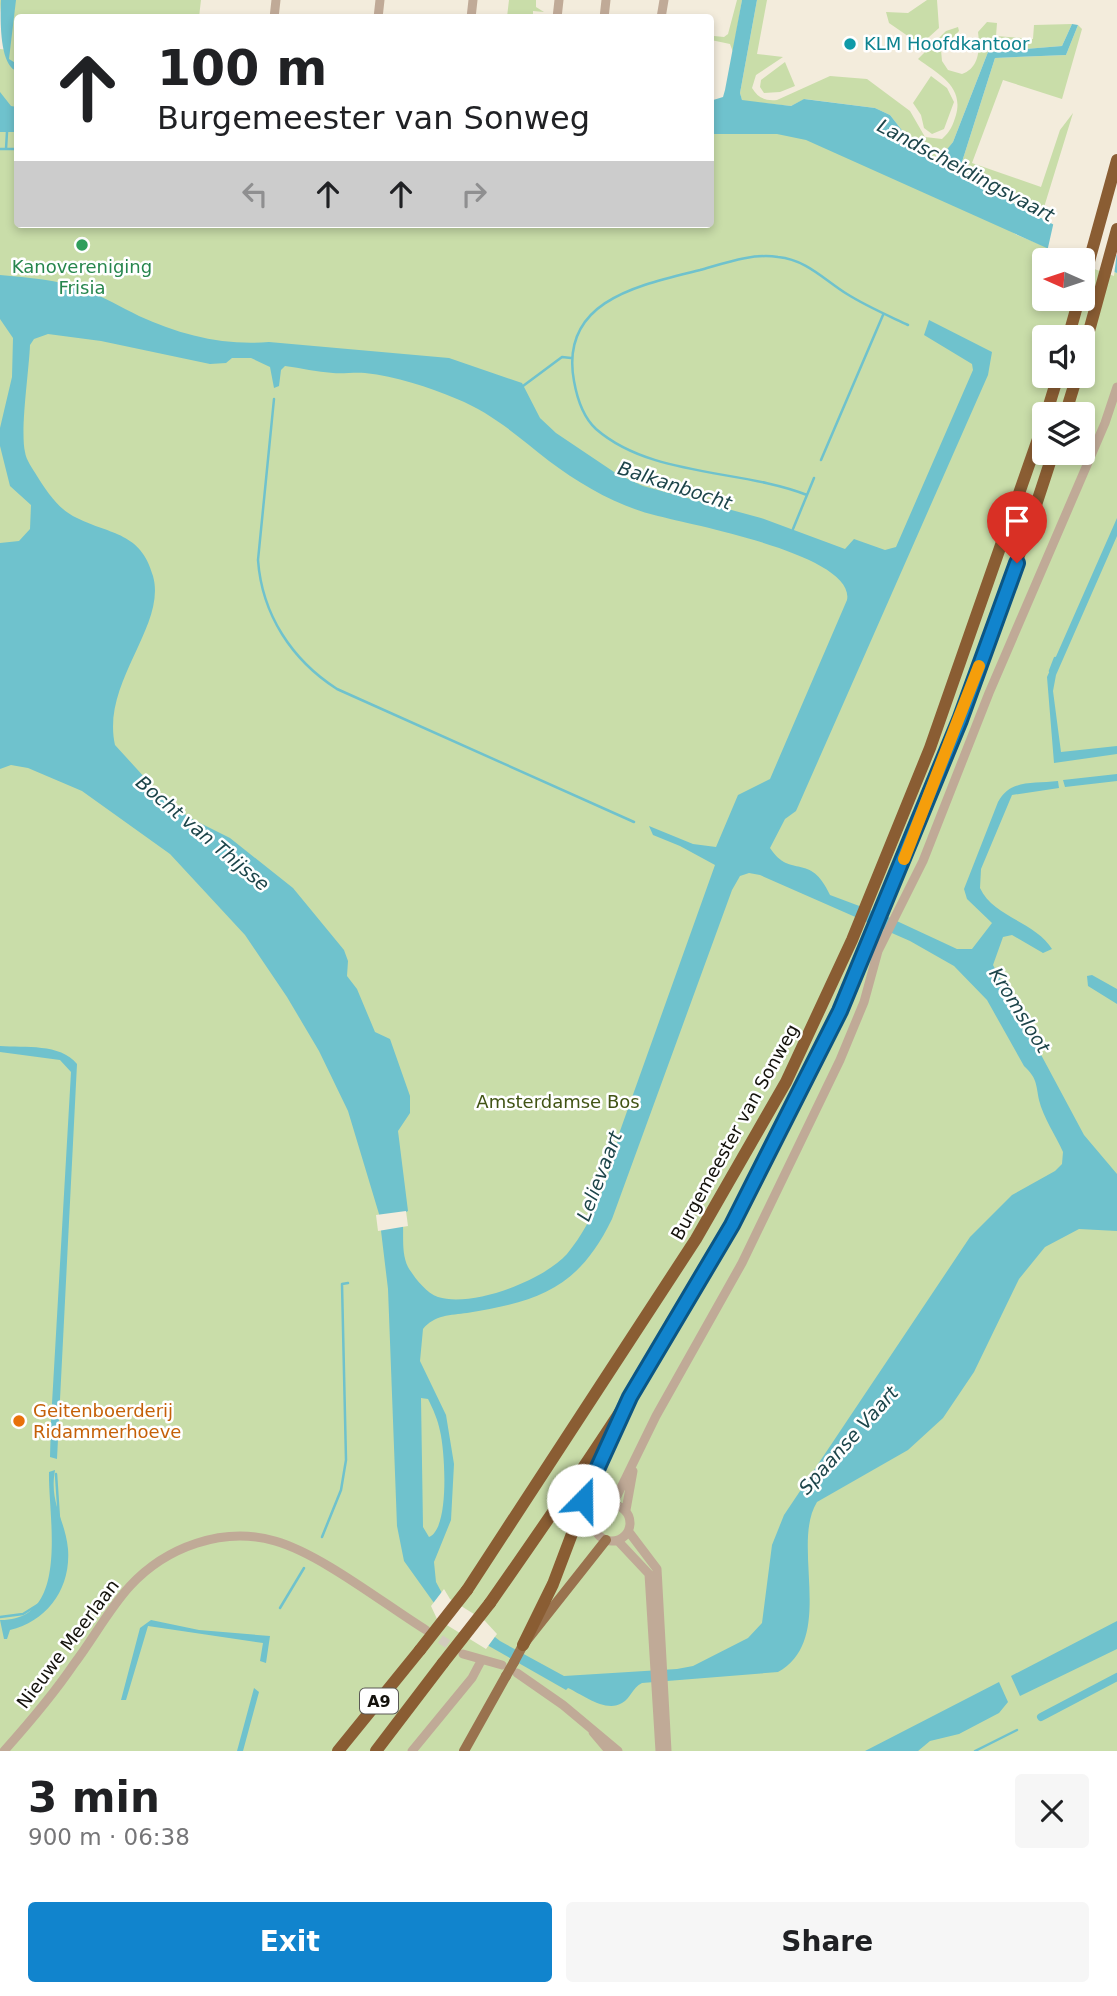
<!DOCTYPE html>
<html lang="en">
<head>
<meta charset="utf-8">
<style>
	:root { --surface:#fff; --page:#f6f6f6; --text:#202124; --muted:#757577; --accent:#1184cd }
	body { margin:0; font-family:"DejaVu Sans",sans-serif; background:var(--page); color:var(--text); height:100vh; display:flex; flex-direction:column; font-size:26px; white-space:nowrap }
	* { box-sizing:border-box; margin:0 }
	p { font-size:23px; color:var(--muted) }
	.icon { flex:none; width:38px; height:38px; fill:none; stroke:currentColor; stroke-width:2; stroke-linecap:round; stroke-linejoin:round }
	.map { position:relative; height:1751px; overflow:hidden }
	.panel { display:flex; flex-direction:column; background:var(--surface); flex:1 }
	.panel>* { flex:none }
	.hud { position:absolute; left:14px; top:14px; width:700px; height:214px; border-radius:7px; box-shadow:0 4px 10px #0003; background:#fff; color:var(--text); overflow:hidden }
	.needle { width:46px; rotate:273deg }
	.tools { position:absolute; left:1032px; top:248px; display:grid; gap:14px }
	.tools a { display:grid; place-items:center; width:63px; height:63px; border-radius:7px; background:var(--surface); box-shadow:0 4px 10px #0003; font-size:35px }
	.pin { position:absolute; display:grid; place-items:center; width:60px; height:60px; color:#fff; margin:-72px -30px; border-radius:50% 50% 50% 0; rotate:-45deg; box-shadow:0 0 7px #0007 }
	.pin .icon { rotate:45deg }
	.me { position:absolute; width:77px; margin:-38px; rotate:22deg; stroke-linejoin:round; filter:drop-shadow(0 0 5px #0008) }
	.turn { display:flex; align-items:center; gap:24px; height:147px; padding:0 28px; font-size:32px }
	.turn .icon { width:91px; height:91px; stroke-width:2.5 }
	.turn b { display:block; font-size:49px; line-height:60px }
	.lanes { display:flex; align-items:center; height:66px; padding:0 28px; background:#0003; justify-content:center; gap:35px; direction:ltr }
	.lanes .off { opacity:.35 }
	.round { display:grid; place-items:center; flex:none; width:74px; height:74px; border-radius:7px; background:var(--page) }
	.headline { display:flex; align-items:center; justify-content:space-between; height:119px; padding:0 28px }
	h1 { font-size:42px; font-weight:600; line-height:52px }
	.cta { display:flex; gap:14px; margin-top:auto; padding:14px 28px }
	.cta a { flex:1; height:80px; border-radius:7px; background:var(--accent); color:#fff; font-size:28px; font-weight:600; line-height:80px; text-align:center }
	.cta a+a { background:var(--page); color:var(--text) }
	.map>svg:first-child { display:block }
</style>
</head>
<body>
<div class="map">
<svg width="1117" height="1751" viewBox="0 0 1117 1751">
	<rect width="100%" height="100%" fill="#f3ecdc"/>
	<!-- green -->
	<path fill="#c9dda9" fill-rule="evenodd" d="M0,0H201L199,17L18,18L17,110L0,109V49L9,50L10,44L7,4H1L0,13Z
		M509,0H536V7L544,12L533,11V17H507Z
		M737,0H742L733,52L730,44L711,40L710,31L714,36L724,37L728,34Z
		M757,0H767L757,54L783,57L756,75L752,88C758,98 765,101 777,100L830,76L867,79L910,111L925,137L942,139C950,132 953,125 956,115C964,86 938,74 918,59L946,31L958,27L959,31L941,50L942,61L948,70L962,74C980,68 980,47 978,32L987,22L997,23L996,36L1033,39L1034,25L1072,24L1062,46L988,52L953,142L941,158L919,152L890,115L875,108L805,99L791,106L742,101L740,93Z
		M927,0H937L939,28L929,37L918,43L889,23L886,12L908,13Z
		M1078,25L1082,29L1062,99L1003,80L972,163L1041,187L1060,130L1073,113L1041,217L970,180L964,175L961,165L995,58L1066,55Z
		M785,62L795,86L780,92L764,93L760,87L761,80Z
		M931,76L947,88L954,102L944,129L932,134L924,128L921,115L913,103Z
		M788,129L969,204L1017,235L1081,261H1045V299H1083V262L1117,273V1751H0V132H17L18,224H710L711,131ZM1045,338H1083V376H1045ZM1045,415H1083V453H1045Z"/>
	<!-- water -->
	<path fill="#6fc2cd" fill-rule="evenodd" d="M1,0H16L9,59L17,64V71C0,66 0,22 1,0Z
		M742,0H757L740,93L742,100L791,106L804,99L875,108L890,115L919,152L940,158L953,142L988,52L1062,46L1072,24L1078,25L1066,55L995,58L961,165L964,175L970,180L1086,242L1117,255V273L1058,253L806,140L777,134H711L710,101L723,97L725,90Z
		M0,92L11,106L17,107V132H0Z
		M0,275C29,278 57,279 85,290C104,297 121,307 139,316C180,335 225,346 269,342L449,358L522,383L540,418L556,433L617,474L643,486L761,518L845,549L854,539L885,550L896,547L973,370L972,364L924,335L929,320L992,352L988,375L796,811L785,819L770,848C791,880 810,851 830,895L886,916L957,949H972L992,923L967,899L964,889L998,802C1010,779 1033,784 1058,781L1059,788L1012,795L981,869L980,888C993,917 1036,922 1052,949L1043,953L1012,935L1003,937L993,965L1084,1135L1117,1174V1231L1079,1229L1045,1247L1019,1279L974,1372L943,1418L908,1450L817,1502C790,1545 837,1639 778,1672L642,1683C632,1688 631,1698 622,1703C606,1713 583,1695 568,1688L566,1690L473,1637L434,1603L404,1561L397,1526L388,1289L379,1214L348,1111L319,1051L287,997L245,935L170,854L82,791L28,768L11,765L0,769V543L19,541L30,529L31,505L10,486L0,446V428L12,377L13,338L0,319ZM48,334L101,341L210,364L226,363L232,358H251L270,367L274,388L279,386L281,370L285,366C301,368 317,372 333,373C343,374 354,372 365,373C396,376 428,387 457,399C492,413 520,438 549,461C581,485 619,507 658,516C692,525 856,555 847,600L770,779L738,795L716,847L693,844L649,826L653,835L680,846L715,865L620,1131C610,1174 596,1219 567,1254C544,1280 472,1308 438,1297C426,1293 414,1277 408,1267C400,1250 405,1231 402,1214L408,1211L398,1131L410,1113V1096L390,1039L375,1032L357,989L347,976L348,961L344,950L293,888L230,838L192,819L167,802L115,745C101,682 167,626 153,576C141,532 111,535 77,518C59,510 47,492 37,476C33,469 26,460 25,452C20,430 29,371 30,345L34,339ZM749,873L760,875L910,941L954,966L987,1000L1024,1066C1037,1078 1036,1084 1039,1100C1043,1117 1056,1136 1063,1152L1062,1164L1055,1171L1012,1195L970,1237L784,1515L772,1545L762,1623L748,1638L693,1666L677,1669L564,1676L500,1641L444,1597L436,1582L434,1562L451,1520L454,1464L446,1415L420,1361L423,1329C434,1315 451,1315 467,1313C539,1301 578,1289 612,1219L732,890L740,876ZM421,1398L428,1399C433,1409 438,1420 440,1431C445,1451 450,1529 429,1537L423,1527Z
		M1117,518V536L1056,675L1053,691L1061,752L1117,746V754L1054,763L1047,677Z
		M1117,774V781L1065,787L1063,780Z
		M1092,975L1117,989V1004L1088,986L1087,976Z
		M0,1046C25,1048 60,1043 77,1064L57,1459L50,1457L51,1421L71,1072L60,1060L0,1052Z
		M55,1470C49,1504 65,1518 68,1549C71,1589 47,1621 10,1630L7,1639H4L0,1620C71,1621 48,1518 49,1472Z
		M151,1620L199,1630L270,1636L266,1663L260,1661L263,1643L148,1626L126,1700H121L140,1628Z
		M1117,1621V1649L1020,1696L1011,1676Z
		M999,1682L1008,1702L999,1713L959,1734L930,1741L918,1751H865Z
		M254,1688L259,1692L243,1751H237Z"/>
	<!-- pier -->
	<path fill="#f3ecdc" d="M1054,221L1117,251L1114,276L1083,265V261H1070L1047,252Z
		M406,1211L408,1226L378,1231L376,1215Z
		M444,1589L450,1599L485,1621L497,1634L486,1649L437,1619L431,1606Z"/>
	<g fill="none" stroke-linecap="round" stroke-linejoin="round">
		<!-- stream -->
		<path stroke="#6fc2cd" stroke-width="2.5" d="M0,149H18
			M6,149L7,132
			M523,386L562,357L571,358
			M274,399L258,560C262,615 292,660 337,689L634,822
			M821,460L883,315
			M807,495C741,469 651,477 596,429C583,417 577,398 574,381C559,300 640,285 700,270C725,263 752,253 778,257C807,260 823,279 847,294C866,306 887,315 908,325
			M793,529L814,478
			M1050,671L1055,658
			M56,1474L59,1519
			M322,1537L341,1490L346,1460L342,1284L348,1283
			M280,1608L304,1568
			M0,1617L23,1614L39,1604
			M975,1751L1017,1730"/>
		<!-- canal -->
		<path stroke="#6fc2cd" stroke-width="8" d="M1041,1717L1117,1677"/>
		<!-- minor-tunnel -->
		<path stroke="#d2cbbd" stroke-width="9" stroke-dasharray="9 4.5" stroke-linecap="butt" d="M429,1632L459,1651"/>
		<!-- minor -->
		<path stroke="#c0aa97" stroke-width="9" d="M274,18L276,0
			M378,18L380,0
			M471,18L473,0
			M557,18L559,0
			M604,18L606,0
			M661,18L664,0
			M613,1504L656,1416L742,1263L840,1060L864,1002L878,951L923,861L989,693L1105,423L1117,387
			M594 1523a18 18 0 1 1 36 0a18 18 0 1 1-36 0Z
			M626,1510L633,1471
			M629,1532L657,1569L667,1751
			M618,1541L649,1574L660,1751
			M463,1654L502,1665
			M517,1673L563,1705L618,1751
			M593,1732L609,1751
			M4,1751C29,1723 53,1695 74,1664C93,1639 109,1609 130,1586C166,1547 223,1526 275,1541C321,1554 384,1604 426,1630
			M412,1751L472,1678L481,1661"/>
		<!-- major -->
		<path stroke="#99724e" stroke-width="10" d="M514,1662L523,1645L606,1540
			M464,1751L506,1676"/>
		<!-- highway -->
		<path stroke="#8a5d33" stroke-width="12" d="M1083,283L1117,160
			M1068,338L1079,299
			M1083,353L1117,229
			M1046,415L1058,376
			M1065,415L1077,376
			M467,1590L696,1239L786,1082L852,940L930,748L1045,419
			M490,1603C576,1480 662,1355 734,1222C866,978 968,717 1053,453
			M523,1645L553,1584L606,1444
			M338,1751L420,1650
			M376,1751L443,1663"/>
		<!-- major-bridge -->
		<path stroke="#99724e" stroke-width="10" d="M506,1676L514,1662"/>
		<!-- highway-bridge -->
		<path stroke="#8a5d33" stroke-width="12" d="M420,1650L467,1590
			M443,1663L490,1603"/>
	</g>
	<g fill="none" stroke-linecap="round" stroke-linejoin="round">
		<defs>
			<path id="route" d="M583,1500L630,1397L732,1225L840,1011L960,720L1017,563"/>
		</defs>
		<!-- route casing -->
		<use href="#route" stroke="#0b5685" stroke-width="18"/>
		<!-- route -->
		<use href="#route" stroke="#1184cd" stroke-width="12"/>
		<!-- slow -->
		<path stroke="#f59e0b" stroke-width="12" d="M904,859L979,666"/>
	</g>
	<!-- markers -->
	<circle fill="#0f9aa8" stroke="#fff" stroke-width="2.5" cx="850" cy="44" r="7"/>
	<circle fill="#2e9e5b" stroke="#fff" stroke-width="2.5" cx="82" cy="245" r="7"/>
	<circle fill="#e8710a" stroke="#fff" stroke-width="2.5" cx="19" cy="1421" r="7"/>
	<g text-anchor="middle" stroke-width="5" stroke-linejoin="round" paint-order="stroke">
		<!-- shield labels -->
		<rect fill="#fff" stroke="#5a5955" stroke-width="2" x="360" y="1688.5" width="38" height="25" rx="5"/>
		<g font-size="16" font-weight="bold" fill="#14120c">
			<text x="379" y="1707">A9</text>
		</g>
		<!-- culture labels -->
		<g font-size="18" fill="#0d838f" stroke="#fff" text-anchor="start">
			<text x="864" y="50">KLM Hoofdkantoor</text>
		</g>
		<!-- leisure labels -->
		<g font-size="18" fill="#27864d" stroke="#fff">
			<text x="82" y="273">Kanovereniging<tspan x="82" dy="21">Frisia</tspan></text>
		</g>
		<!-- park labels -->
		<g font-size="18" fill="#415415" stroke="#fff">
			<text x="558" y="1108">Amsterdamse Bos</text>
		</g>
		<!-- street labels -->
		<g font-size="18" fill="#14120c" stroke="#fff">
			<text transform="translate(735 1132) rotate(-61)" y="6">Burgemeester van Sonweg</text>
			<text transform="translate(68 1644) rotate(-53)" y="6">Nieuwe Meerlaan</text>
		</g>
		<!-- food labels -->
		<g font-size="18" fill="#c56008" stroke="#fff" text-anchor="start">
			<text x="33" y="1417">Geitenboerderij<tspan x="33" dy="21">Ridammerhoeve</tspan></text>
		</g>
		<!-- water labels -->
		<g font-size="19" font-style="italic" fill="#1d454a" stroke="#fff">
			<text transform="translate(966 170) rotate(28)" y="7">Landscheidingsvaart</text>
			<text transform="translate(675 485) rotate(18)" y="7">Balkanbocht</text>
			<text transform="translate(203 833) rotate(40)" y="7">Bocht van Thijsse</text>
			<text transform="translate(1020 1010) rotate(58)" y="7">Kromsloot</text>
			<text transform="translate(599 1176) rotate(-69)" y="7">Lelievaart</text>
			<text transform="translate(848 1440) rotate(-48)" y="7">Spaanse Vaart</text>
		</g>
	</g>
</svg>
<div class="tools">
<a><svg class="needle" viewBox="-14 -14 28 28"><path d="M0-13l5 13h-10z" fill="#e53935"/><path d="M0 13l5-13h-10z" fill="#757577"/></svg></a>
<a><svg class="icon" aria-label="sound" viewBox="0 0 24 24"><path d="M4 9h4l5-4v14l-5-4H4zM17 9q2 3 0 6"/></svg></a>
<a><svg class="icon" aria-label="layers" viewBox="0 0 24 24"><path d="M12 4l9 5-9 5-9-5zM3 14l9 5 9-5"/></svg></a>
</div>
<div class="pin" style="left:1017px;top:563px;background:#d93025"><svg class="icon" aria-label="arrive" viewBox="0 0 24 24"><path d="M6 21V4h12l-3 4 3 4H6"/></svg></div>
<svg class="me" style="left:583px;top:1500px" viewBox="-20 -20 40 40"><circle r="19" fill="#fff"/><path d="M0-13L10 11 0 6-10 11z" fill="#1184cd"/></svg>
<div class="hud">
<div class="turn"><svg class="icon" aria-label="ahead" viewBox="0 0 24 24"><path d="M12 20V5M6 11l6-6 6 6"/></svg><div><b>100 m</b>Burgemeester van Sonweg</div></div>
<div class="lanes"><svg class="icon off" aria-label="left" viewBox="0 0 24 24"><path d="M17 20v-9H6M10 6l-5 5 5 5"/></svg><svg class="icon" aria-label="ahead" viewBox="0 0 24 24"><path d="M12 20V5M6 11l6-6 6 6"/></svg><svg class="icon" aria-label="ahead" viewBox="0 0 24 24"><path d="M12 20V5M6 11l6-6 6 6"/></svg><svg class="icon off" aria-label="right" viewBox="0 0 24 24"><path d="M7 20v-9h11M14 6l5 5-5 5"/></svg></div>
</div>
</div>
<section class="panel">
<div class="headline"><div><h1>3 min</h1><p>900 m · 06:38</p></div><a class="round"><svg class="icon" aria-label="close" viewBox="0 0 24 24"><path d="M6 6l12 12M18 6L6 18"/></svg></a></div>
<div class="cta"><a>Exit</a><a>Share</a></div>
</section>
</body>
</html>
